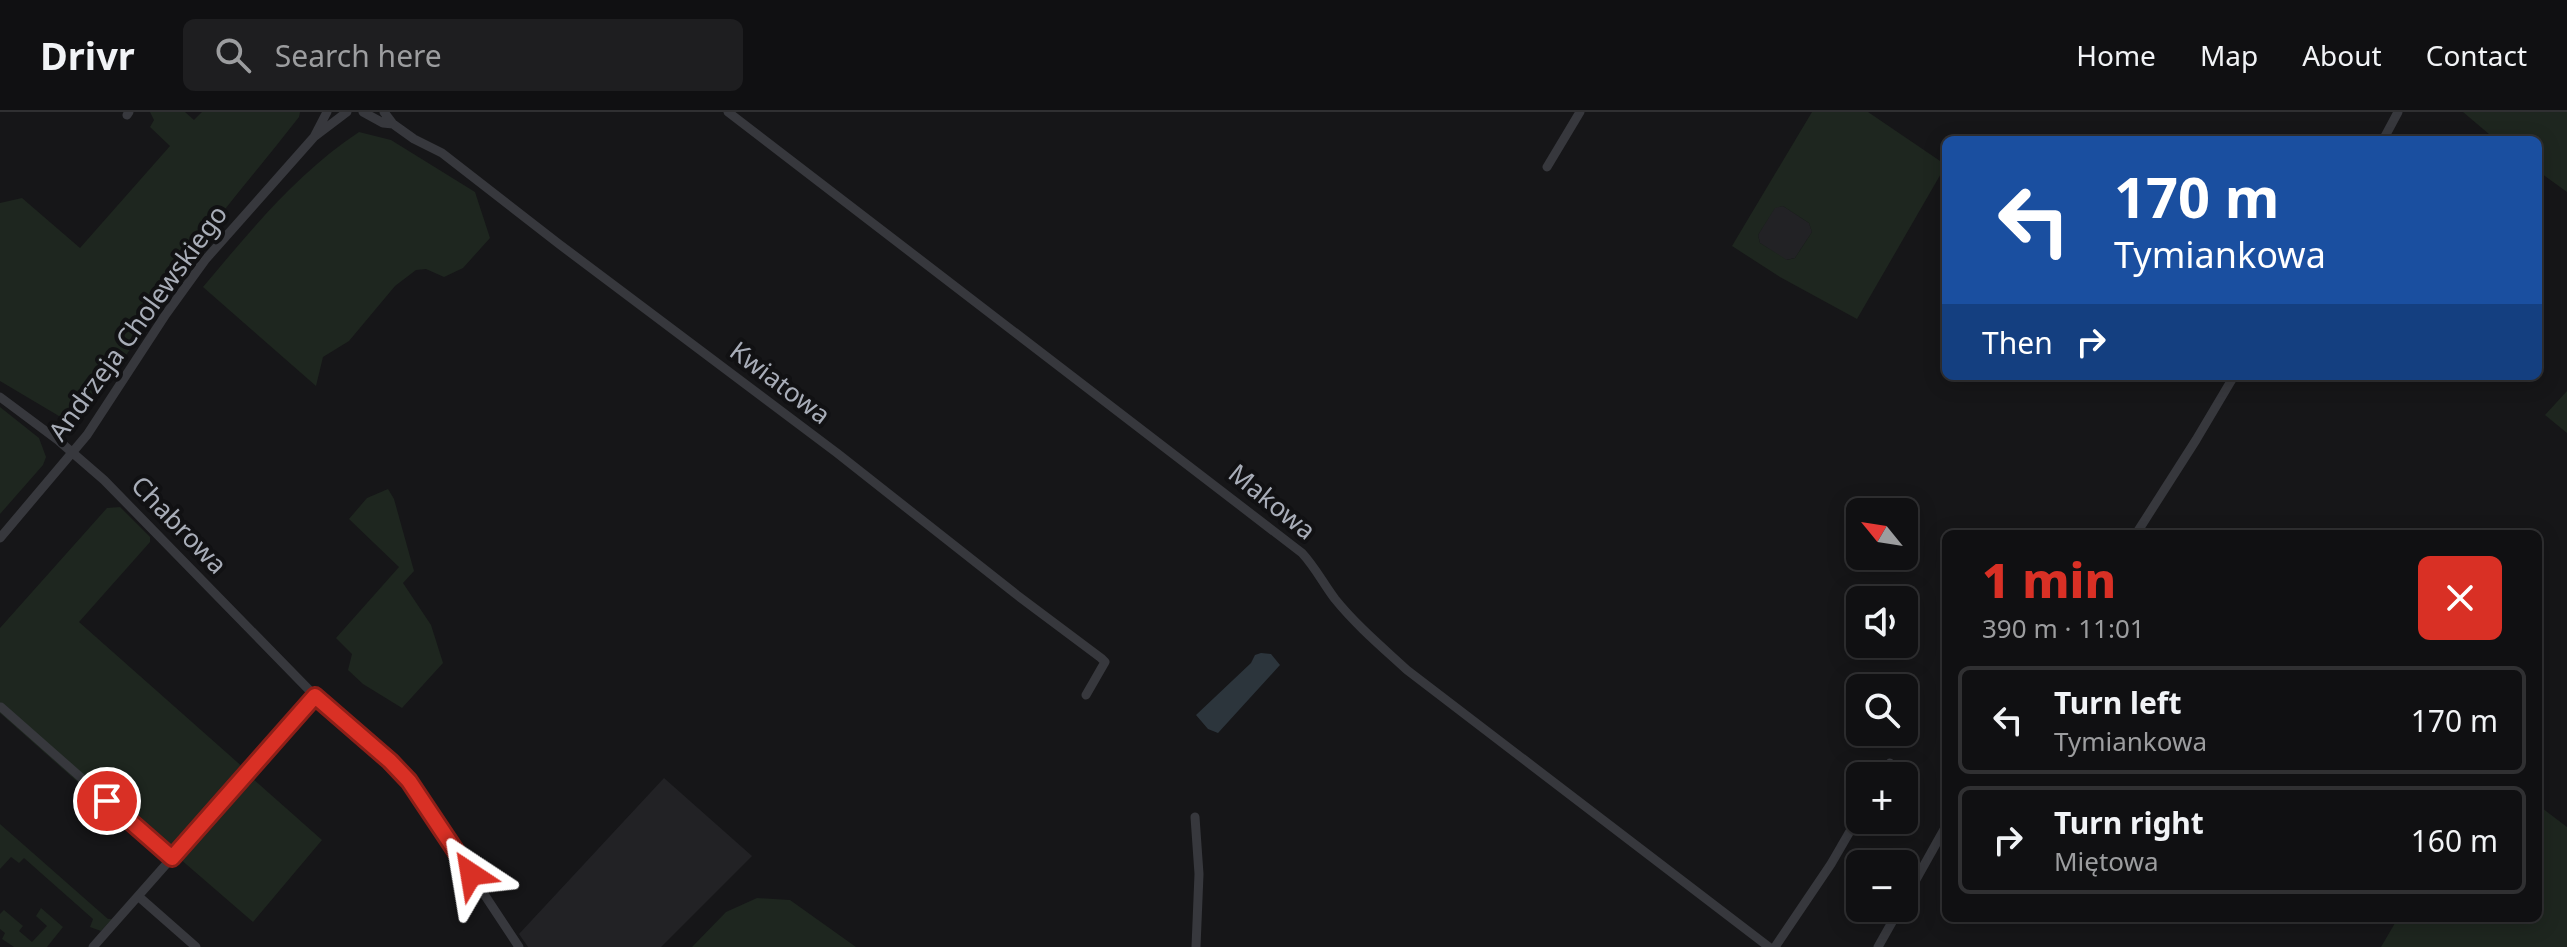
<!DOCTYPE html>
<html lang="en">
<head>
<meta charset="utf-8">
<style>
	:root { --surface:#101012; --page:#1e1e20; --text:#f1f3f6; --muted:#9c9d9f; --line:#303032; --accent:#d93025 }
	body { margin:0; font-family:"Noto Sans",sans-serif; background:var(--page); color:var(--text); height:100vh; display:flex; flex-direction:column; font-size:30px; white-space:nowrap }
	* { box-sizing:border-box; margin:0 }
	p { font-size:26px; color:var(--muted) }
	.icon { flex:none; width:44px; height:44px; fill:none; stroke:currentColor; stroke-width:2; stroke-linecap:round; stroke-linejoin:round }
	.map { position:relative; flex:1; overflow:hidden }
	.panel { position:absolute; left:1942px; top:418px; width:600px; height:392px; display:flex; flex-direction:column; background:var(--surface); border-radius:12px; box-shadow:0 4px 20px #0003,0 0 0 2px var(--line) }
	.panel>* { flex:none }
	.banner { position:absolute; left:1942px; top:24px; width:600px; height:244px; border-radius:12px; box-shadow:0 4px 20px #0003,0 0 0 2px var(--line); background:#1a4fa0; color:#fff; overflow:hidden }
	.needle { width:52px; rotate:300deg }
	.buttons { position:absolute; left:1846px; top:386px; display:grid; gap:16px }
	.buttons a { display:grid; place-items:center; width:72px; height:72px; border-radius:12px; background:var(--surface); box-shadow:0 4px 20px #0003,0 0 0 2px var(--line); font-size:40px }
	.pin { position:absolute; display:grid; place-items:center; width:68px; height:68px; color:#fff; margin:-34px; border:4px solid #fff; border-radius:50%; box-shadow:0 2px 8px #0007 }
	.me { position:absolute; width:88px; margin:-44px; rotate:327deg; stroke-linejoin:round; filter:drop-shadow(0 0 6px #0008) }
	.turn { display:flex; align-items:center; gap:28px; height:168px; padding:0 40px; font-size:36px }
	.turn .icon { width:104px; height:104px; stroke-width:2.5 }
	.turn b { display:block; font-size:56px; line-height:68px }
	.then { display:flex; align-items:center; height:76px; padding:0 40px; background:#0003; gap:16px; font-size:30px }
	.round { display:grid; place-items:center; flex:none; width:84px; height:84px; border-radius:12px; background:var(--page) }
	.summary { display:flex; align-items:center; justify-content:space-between; height:136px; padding:0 40px }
	h1 { font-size:48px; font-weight:800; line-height:60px; color:var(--accent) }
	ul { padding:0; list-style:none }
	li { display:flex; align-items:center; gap:24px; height:108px; margin:0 16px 12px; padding:0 24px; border:4px solid var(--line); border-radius:12px }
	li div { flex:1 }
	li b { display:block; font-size:30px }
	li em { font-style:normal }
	header { display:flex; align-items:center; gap:48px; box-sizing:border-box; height:112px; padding:0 40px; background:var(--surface); border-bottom:2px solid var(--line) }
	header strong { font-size:38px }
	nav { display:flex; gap:44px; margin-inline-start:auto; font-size:28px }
	.search { width:560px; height:72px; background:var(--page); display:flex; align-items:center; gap:20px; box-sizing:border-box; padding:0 28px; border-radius:12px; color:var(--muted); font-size:30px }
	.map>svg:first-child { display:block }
</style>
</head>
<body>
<header>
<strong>Drivr</strong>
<div class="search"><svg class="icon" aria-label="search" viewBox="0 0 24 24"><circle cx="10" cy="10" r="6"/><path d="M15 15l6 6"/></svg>Search here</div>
<nav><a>Home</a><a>Map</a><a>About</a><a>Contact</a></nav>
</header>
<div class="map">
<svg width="2567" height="835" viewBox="0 0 2567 835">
	<rect width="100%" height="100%" fill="#161618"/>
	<!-- built -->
	<path fill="#222225" d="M1783,94L1809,111L1812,120L1795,146L1786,148L1760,131L1758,123L1775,95Z
		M664,666L752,744L661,835H528L519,822Z"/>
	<!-- green -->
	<path fill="#1e261f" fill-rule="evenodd" d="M150,0H185L194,8L202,0H300L299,5C261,54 220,101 184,151C146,204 121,268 69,310L0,269V91L22,86L80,136L170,34L150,15L154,8Z
		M1812,0H1868L1946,53L1857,207L1780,165L1732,134ZM1783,94L1809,111L1812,120L1795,146L1787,148L1760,131L1758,123L1775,96Z
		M2463,0H2567V80L2538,59V28H2496Z
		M359,20L391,28L475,80L490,126L463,156L444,165L426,157L416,158L395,174L349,229L323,245L316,274L203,175C251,118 297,61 359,20Z
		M2567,279V321L2545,303Z
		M0,295L39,326L46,345L43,353L0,402Z
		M388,377L394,387L414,459L403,471L431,513L443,551L402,596L363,572L348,558L352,542L336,526L399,455L349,407L367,386Z
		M120,395L150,425V430L79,510L245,657L161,748L160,743L0,601V516L107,396Z
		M251,665L322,728L253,810L179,746Z
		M2538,693L2567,715V835H2381L2398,806H2538Z
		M0,712L108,807H112L101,819L90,815L93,807L24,746L19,751L11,745L0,757Z
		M757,786L790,788L856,835H692L726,800Z
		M41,796L63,815L47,835H14L2,827L5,821L0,817V802L4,798L23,814L19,819L32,830L47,814L36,804Z"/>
	<!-- water -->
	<path fill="#2c353c" d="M1261,541L1271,542L1280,553L1218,621L1208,617L1196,603L1251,551L1255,543Z"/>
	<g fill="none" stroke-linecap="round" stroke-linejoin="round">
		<!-- minor -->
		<path stroke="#37383d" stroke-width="9" d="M363,0L383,11L393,12
			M384,0L393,12L414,27L442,41L559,132L837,341L1017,483L1101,546L1105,550L1086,583
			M728,0L1302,441C1315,455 1323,471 1335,487C1356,513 1382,535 1407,558L1769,835
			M127,3L129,0
			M314,25L327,0
			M2383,28L2398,0
			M1547,55L1580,0
			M0,285L59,329L104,368L315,584L390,649L409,669L441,717L519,835
			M2136,422L2196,328L2234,264
			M0,426L87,323L166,202L205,148L314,25L347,0
			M1,595L172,746
			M1882,664L1890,651
			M1195,705L1199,762L1196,835
			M138,784L196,835
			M1904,789L1946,714
			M93,835L315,584
			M1775,835L1831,752L1860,702
			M1878,835L1900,796"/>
	</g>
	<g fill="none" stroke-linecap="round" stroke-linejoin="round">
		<defs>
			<path id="route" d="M107,689L172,746L315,584L390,649L409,669L471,762"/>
		</defs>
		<!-- route casing -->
		<use href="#route" stroke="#8d1f18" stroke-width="20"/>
		<!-- route -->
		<use href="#route" stroke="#d93025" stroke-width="14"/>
	</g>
	<g text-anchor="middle" stroke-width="8" stroke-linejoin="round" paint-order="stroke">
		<!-- street labels -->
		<g font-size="26" fill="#a8adb8" stroke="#111113">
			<text transform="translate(138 211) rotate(-54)" y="9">Andrzeja Cholewskiego</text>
			<text transform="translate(780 271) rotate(37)" y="9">Kwiatowa</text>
			<text transform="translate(1272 390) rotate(39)" y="9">Makowa</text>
			<text transform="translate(179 413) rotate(46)" y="9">Chabrowa</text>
		</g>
	</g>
</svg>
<div class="buttons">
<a><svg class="needle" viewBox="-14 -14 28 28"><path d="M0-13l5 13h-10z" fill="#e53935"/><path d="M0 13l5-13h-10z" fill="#9c9d9f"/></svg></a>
<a><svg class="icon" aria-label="sound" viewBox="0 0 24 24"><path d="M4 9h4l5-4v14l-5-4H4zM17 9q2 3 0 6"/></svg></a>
<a><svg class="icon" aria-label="search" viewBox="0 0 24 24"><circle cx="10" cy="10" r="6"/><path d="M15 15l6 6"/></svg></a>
<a>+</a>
<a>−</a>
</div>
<div class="pin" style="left:107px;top:689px;background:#d93025"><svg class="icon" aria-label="arrive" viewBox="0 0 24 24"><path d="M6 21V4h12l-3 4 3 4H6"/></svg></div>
<svg class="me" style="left:471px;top:762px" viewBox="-20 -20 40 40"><path d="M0-17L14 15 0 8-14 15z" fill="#d93025" stroke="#fff" stroke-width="4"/></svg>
<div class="banner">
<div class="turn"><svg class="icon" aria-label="left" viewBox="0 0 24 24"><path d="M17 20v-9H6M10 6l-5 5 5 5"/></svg><div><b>170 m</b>Tymiankowa</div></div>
<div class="then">Then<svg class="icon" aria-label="right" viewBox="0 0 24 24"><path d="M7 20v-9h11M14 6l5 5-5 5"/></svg></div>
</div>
<section class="panel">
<div class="summary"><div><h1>1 min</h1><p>390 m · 11:01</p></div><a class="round" style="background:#d93025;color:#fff"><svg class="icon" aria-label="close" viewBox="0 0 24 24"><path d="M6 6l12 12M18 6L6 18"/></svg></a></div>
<ul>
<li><svg class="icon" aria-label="left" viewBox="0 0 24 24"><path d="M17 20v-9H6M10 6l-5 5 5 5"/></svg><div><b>Turn left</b><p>Tymiankowa</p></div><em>170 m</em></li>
<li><svg class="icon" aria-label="right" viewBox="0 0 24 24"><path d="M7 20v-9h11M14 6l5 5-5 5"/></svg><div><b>Turn right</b><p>Miętowa</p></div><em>160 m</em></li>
</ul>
</section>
</div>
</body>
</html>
